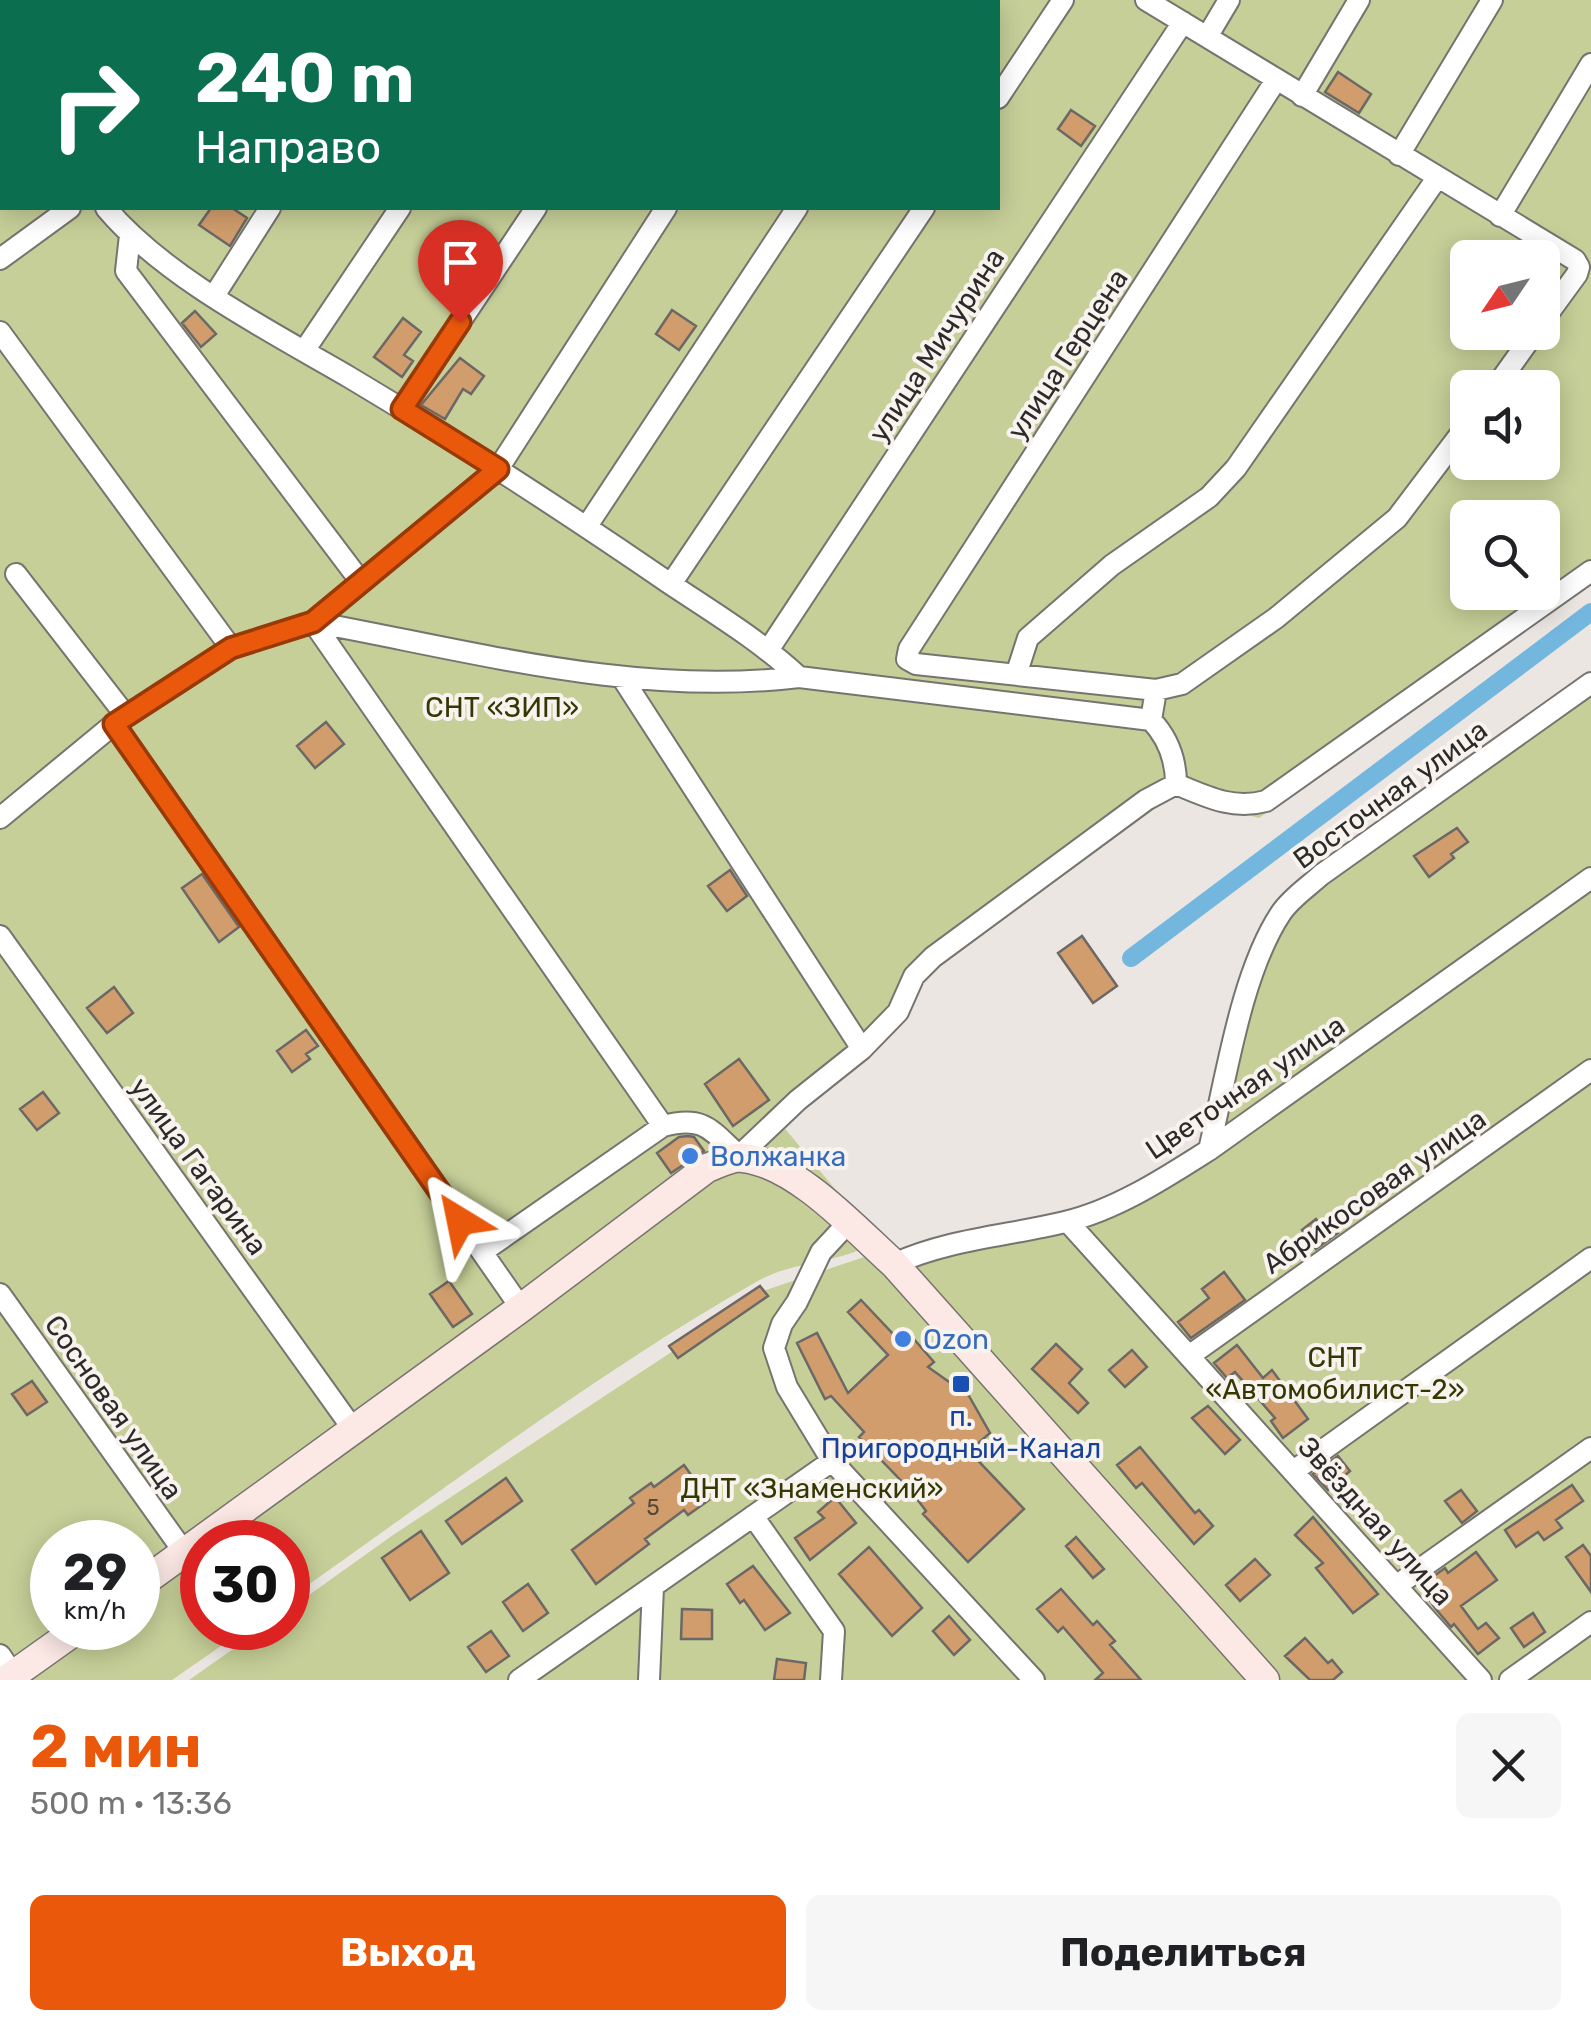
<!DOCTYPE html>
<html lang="ru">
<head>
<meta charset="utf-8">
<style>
	:root { --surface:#fff; --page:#f6f6f6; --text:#202124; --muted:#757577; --accent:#ea580c }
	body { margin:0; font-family:Rubik,sans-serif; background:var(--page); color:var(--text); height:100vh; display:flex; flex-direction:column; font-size:38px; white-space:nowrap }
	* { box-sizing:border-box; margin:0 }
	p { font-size:32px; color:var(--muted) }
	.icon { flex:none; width:55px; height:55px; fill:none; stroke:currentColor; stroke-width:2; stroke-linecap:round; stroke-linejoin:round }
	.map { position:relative; height:1680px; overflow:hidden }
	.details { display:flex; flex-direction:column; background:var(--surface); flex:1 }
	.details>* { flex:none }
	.top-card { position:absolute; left:0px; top:0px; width:1000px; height:210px; box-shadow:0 5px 25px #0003; background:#0b6e4f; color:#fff; overflow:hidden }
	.needle { width:65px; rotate:235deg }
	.tools { position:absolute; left:1450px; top:240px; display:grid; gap:20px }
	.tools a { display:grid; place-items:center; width:110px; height:110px; border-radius:15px; background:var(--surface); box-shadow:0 5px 25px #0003; font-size:50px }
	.speed { position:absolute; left:30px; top:1520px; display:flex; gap:20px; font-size:50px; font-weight:700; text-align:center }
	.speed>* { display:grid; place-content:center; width:130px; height:130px; border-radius:50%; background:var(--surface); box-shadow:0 5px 25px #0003; line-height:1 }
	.speed small { font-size:25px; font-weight:400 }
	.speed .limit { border:15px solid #d22; background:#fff; color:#111 }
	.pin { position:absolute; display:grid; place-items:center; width:85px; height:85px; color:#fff; margin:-102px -42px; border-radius:50% 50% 50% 0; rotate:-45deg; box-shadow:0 0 10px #0007 }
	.pin .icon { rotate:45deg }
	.me { position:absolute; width:110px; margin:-55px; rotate:325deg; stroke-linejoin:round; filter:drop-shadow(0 0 8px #0008) }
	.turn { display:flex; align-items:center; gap:35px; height:210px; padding:0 30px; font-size:45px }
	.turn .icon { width:130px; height:130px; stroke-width:2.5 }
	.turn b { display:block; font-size:70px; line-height:85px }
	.round { display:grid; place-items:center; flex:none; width:105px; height:105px; border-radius:15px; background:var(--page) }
	.headline { display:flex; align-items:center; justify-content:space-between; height:170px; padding:0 30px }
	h1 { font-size:60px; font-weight:700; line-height:75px; color:var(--accent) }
	.action { display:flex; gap:20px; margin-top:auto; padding:20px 30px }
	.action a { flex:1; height:115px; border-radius:15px; background:var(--accent); color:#fff; font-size:40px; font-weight:700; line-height:115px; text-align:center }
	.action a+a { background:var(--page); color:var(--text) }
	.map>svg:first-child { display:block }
</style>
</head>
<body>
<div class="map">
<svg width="1591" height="1680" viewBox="0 0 1591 1680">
	<rect width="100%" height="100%" fill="#ebe6e2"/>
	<!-- green -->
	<path fill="#c6cf98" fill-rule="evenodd" d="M0,0H1591V581L1259,818L1175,794L924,978L894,1032L782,1125L878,1241C841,1264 793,1260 756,1282C593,1375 441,1492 288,1599V1542H202V1628H247L172,1680H0ZM2,2H998V208H2ZM1468,258H1542V332H1468ZM1468,388H1542V462H1468ZM1468,518H1542V592H1468ZM52,1542H138V1628H52Z
		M1591,683V1680H1265L894,1264L1068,1222L1208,1150L1248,990L1284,909Z
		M867,1256L1245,1680H189L263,1628H288V1610L393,1535L766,1290Z"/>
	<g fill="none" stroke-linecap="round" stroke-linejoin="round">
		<!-- canal -->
		<path stroke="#73b6de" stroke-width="18" d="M1131,958L1591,612"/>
	</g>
	<!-- building -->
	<path fill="#d19d6c" stroke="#6c6865" stroke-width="2.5" d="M1338,72L1371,94L1359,113L1325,92Z
		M1071,110L1095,126L1081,146L1058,129Z
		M211,208H232L247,218L230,246L199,225Z
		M672,310L696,326L679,350L656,334Z
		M195,311L216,334L201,347L182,323Z
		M403,318L421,332L404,355L413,361L402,377L374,357Z
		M460,358L484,376L471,394L463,389L445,419L421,405Z
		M326,722L344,744L315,768L297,746Z
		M1457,828L1468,842L1451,854L1454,858L1429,877L1414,856Z
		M730,870L747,896L727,911L708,886Z
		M202,874L239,927L219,942L182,888Z
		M1082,936L1117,986L1093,1003L1058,953Z
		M114,987L133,1013L107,1033L87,1008Z
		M306,1030L318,1046L306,1054L310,1059L292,1072L277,1051Z
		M739,1059L769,1100L733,1126L705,1084Z
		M43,1092L59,1113L37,1130L20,1109Z
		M688,1136L694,1137L704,1151L671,1173L657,1153L679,1137Z
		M1316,1219L1321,1225L1328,1219L1338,1233L1316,1249L1302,1230Z
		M1224,1272L1245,1300L1191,1338L1178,1322L1209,1298L1202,1289Z
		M449,1281L472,1314L453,1327L430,1294Z
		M760,1286L768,1296L678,1358L669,1346Z
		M861,1300L896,1337L905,1329L934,1362L928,1367L969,1396L990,1433L969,1451L1024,1509L968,1562L923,1514L926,1511L911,1491L859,1437L864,1432L831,1396L825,1399L797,1343L817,1333L848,1393L888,1355L848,1312Z
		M1056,1344L1082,1369L1069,1383L1088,1403L1078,1413L1032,1369Z
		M1237,1345L1263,1378L1272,1370L1308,1419L1283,1438L1271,1421L1275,1418L1235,1372L1227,1378L1214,1363Z
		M1132,1350L1147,1367L1125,1387L1109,1370Z
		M32,1381L47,1402L27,1415L12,1394Z
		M1208,1406L1240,1440L1225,1454L1192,1418Z
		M1140,1447L1195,1513L1199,1510L1213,1526L1194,1544L1142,1483L1136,1488L1117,1465Z
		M1338,1456L1350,1471L1328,1490L1313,1474Z
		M684,1465L709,1500L688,1515L684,1510L645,1539L649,1544L596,1584L572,1550L634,1503L630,1498L651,1483L654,1487Z
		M506,1478L522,1501L462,1544L446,1521Z
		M1572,1485L1583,1501L1556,1520L1562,1528L1544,1540L1538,1532L1516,1547L1505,1530Z
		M1461,1490L1477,1511L1462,1523L1445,1501Z
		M835,1497L856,1523L810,1560L795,1538L824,1518L818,1512Z
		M1313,1517L1378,1594L1353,1613L1316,1568L1323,1563L1295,1535Z
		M421,1531L449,1573L410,1600L382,1558Z
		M1076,1537L1104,1569L1093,1578L1066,1546Z
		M1583,1545L1591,1556V1592L1566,1557Z
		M869,1547L922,1608L892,1636L839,1574Z
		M1476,1552L1497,1580L1461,1606L1478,1629L1486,1623L1499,1638L1478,1654L1454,1624L1451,1627L1435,1608L1420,1586L1445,1568L1448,1573Z
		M1255,1559L1270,1575L1240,1601L1226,1585Z
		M753,1566L790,1613L765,1630L744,1600L740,1603L727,1584Z
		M528,1584L548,1613L523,1631L503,1602Z
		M1061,1589L1093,1625L1097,1621L1115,1641L1110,1645L1141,1680H1095L1103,1673L1063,1627L1058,1632L1037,1609Z
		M682,1609L712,1610V1639H681Z
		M1533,1613L1545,1632L1524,1647L1511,1628Z
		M949,1616L970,1640L954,1655L933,1631Z
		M491,1631L509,1656L486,1672L468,1647Z
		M1305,1638L1328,1663L1332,1660L1342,1672L1333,1680H1310L1285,1656Z
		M777,1659L806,1663L804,1680H774Z"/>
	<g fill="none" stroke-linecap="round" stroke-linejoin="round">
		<defs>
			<path id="street" d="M1146,0L1575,260L1579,267L1577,274L1542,322
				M92,2L95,0
				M333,2L336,0
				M401,2L403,0
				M536,2L538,0
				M673,2L675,0
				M799,2L800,0
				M932,2L933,0
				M1207,37L1229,0
				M0,70L2,68
				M1302,96L1359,0
				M998,98L1063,0
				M1399,155L1492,0
				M106,208C164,277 270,331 349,377C458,442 564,511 669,583C714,613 759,640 799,677L1151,720C1168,738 1176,759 1176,784
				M1500,216L1591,64
				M130,235L126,271L361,582
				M0,259L70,208
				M214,296L270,208
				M0,332L231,648
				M304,351L400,208
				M1495,388L1535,332
				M402,409L536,208
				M587,526L797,208
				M16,574L126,716
				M671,584L924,208
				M313,622L663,1126C704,1115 711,1130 739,1156L798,1100L862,1049L898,1012L914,976L933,957L1146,800L1176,784C1207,797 1233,810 1266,801L1591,571
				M313,622C472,651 636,697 799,677
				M769,649L1183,22
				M1017,672L1028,638L1112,565L1209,497L1236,468L1437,178
				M623,679L862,1049
				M1156,690L916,664L907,659L909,649L1276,80
				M1151,720L1156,690L1182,684L1276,618L1397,518L1468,424
				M114,724L521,1308
				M0,818L114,724L231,648L313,622L498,469L666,208
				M0,936L353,1429
				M1209,1150C1226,1079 1241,973 1281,913C1291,898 1308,887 1321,875L1591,683
				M1068,1222L1481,1680
				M848,1223L821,1252L797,1302L782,1324L774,1348L787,1387L832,1461L1034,1680
				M482,1252L663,1126
				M894,1264C949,1239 1007,1236 1065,1222C1116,1210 1165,1178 1209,1150L1591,878
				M0,1294L184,1552
				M1189,1356L1591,1070
				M1295,1470L1591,1258
				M753,1516L834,1631L831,1680
				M1396,1586L1591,1448
				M0,1655L13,1674
				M519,1680L832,1461
				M649,1680L653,1587
				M1510,1680L1591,1622"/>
			<path id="secondary" d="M138,1586L521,1308L707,1168C718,1164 732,1156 743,1158C797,1164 855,1229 894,1264L1265,1680
				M6,1680L79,1628"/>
		</defs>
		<!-- street casing -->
		<use href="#street" stroke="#77736f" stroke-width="24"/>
		<!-- secondary casing -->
		<use href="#secondary" stroke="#77736f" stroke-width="31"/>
		<!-- street -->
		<use href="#street" stroke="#fff" stroke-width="20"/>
		<!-- secondary -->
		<use href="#secondary" stroke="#fce9e6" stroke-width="28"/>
	</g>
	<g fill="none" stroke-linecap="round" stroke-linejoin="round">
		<defs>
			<path id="route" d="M460,322L402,409L498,469L313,622L231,648L114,724L460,1221"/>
		</defs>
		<!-- route casing -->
		<use href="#route" stroke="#983908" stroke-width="25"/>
		<!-- route -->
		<use href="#route" stroke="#ea580c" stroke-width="18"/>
	</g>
	<!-- markers -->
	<g fill="#3f7fe0" stroke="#f8f3ef" stroke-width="4">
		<circle cx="690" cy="1156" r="10"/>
		<circle cx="903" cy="1339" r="10"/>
	</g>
	<rect fill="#1a4fb4" stroke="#f8f3ef" stroke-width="4" x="951" y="1374" width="20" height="20" rx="5"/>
	<g text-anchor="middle" stroke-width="8" stroke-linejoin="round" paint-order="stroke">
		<!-- number labels -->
		<g font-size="22" fill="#55483a">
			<text x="653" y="1515">5</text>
		</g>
		<!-- street labels -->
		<g font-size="28" fill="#2c2b29" stroke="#f8f3ef">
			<text transform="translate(936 345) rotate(-57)" y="10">улица Мичурина</text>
			<text transform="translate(1067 354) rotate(-57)" y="10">улица Герцена</text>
			<text transform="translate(1390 794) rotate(-36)" y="10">Восточная улица</text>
			<text transform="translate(1245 1087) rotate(-34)" y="10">Цветочная улица</text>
			<text transform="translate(199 1166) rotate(54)" y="10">улица Гагарина</text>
			<text transform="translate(1374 1191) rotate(-35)" y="10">Абрикосовая улица</text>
			<text transform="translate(114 1407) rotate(55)" y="10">Сосновая улица</text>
			<text transform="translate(1376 1521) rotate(48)" y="10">Звёздная улица</text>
		</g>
		<!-- park labels -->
		<g font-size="28" fill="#343904" stroke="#f8f3ef">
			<text x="502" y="717">СНТ «ЗИП»</text>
			<text x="1335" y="1367">СНТ<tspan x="1335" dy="32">«Автомобилист-2»</tspan></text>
			<text x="812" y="1498">ДНТ «Знаменский»</text>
		</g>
		<!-- shop labels -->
		<g font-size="28" fill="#366cbe" stroke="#f8f3ef" text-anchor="start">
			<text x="710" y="1166">Волжанка</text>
			<text x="923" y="1349">Ozon</text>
		</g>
		<!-- transit labels -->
		<g font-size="28" fill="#164399" stroke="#f8f3ef">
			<text x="961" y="1426">п.<tspan x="961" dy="32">Пригородный-Канал</tspan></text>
		</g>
	</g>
</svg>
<div class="tools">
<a><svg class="needle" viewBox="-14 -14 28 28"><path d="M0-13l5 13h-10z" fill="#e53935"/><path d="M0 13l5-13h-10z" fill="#757577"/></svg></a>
<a><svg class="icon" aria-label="sound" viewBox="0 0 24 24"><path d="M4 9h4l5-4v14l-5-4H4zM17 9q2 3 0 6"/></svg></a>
<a><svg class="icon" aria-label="search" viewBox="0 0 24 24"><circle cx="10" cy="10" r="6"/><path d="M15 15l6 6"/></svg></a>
</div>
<div class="speed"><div>29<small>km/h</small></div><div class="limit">30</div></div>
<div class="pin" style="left:460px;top:322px;background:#d93025"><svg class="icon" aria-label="arrive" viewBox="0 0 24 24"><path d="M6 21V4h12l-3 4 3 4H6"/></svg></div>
<svg class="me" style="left:460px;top:1221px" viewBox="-20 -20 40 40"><path d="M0-17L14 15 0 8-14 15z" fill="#ea580c" stroke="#fff" stroke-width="4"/></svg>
<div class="top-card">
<div class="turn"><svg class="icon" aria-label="right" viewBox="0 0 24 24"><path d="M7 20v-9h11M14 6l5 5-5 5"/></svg><div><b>240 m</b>Направо</div></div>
</div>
</div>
<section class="details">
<div class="headline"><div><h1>2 мин</h1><p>500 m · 13:36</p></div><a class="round"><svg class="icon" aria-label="close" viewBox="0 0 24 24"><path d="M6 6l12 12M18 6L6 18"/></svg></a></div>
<div class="action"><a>Выход</a><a>Поделиться</a></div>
</section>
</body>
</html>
